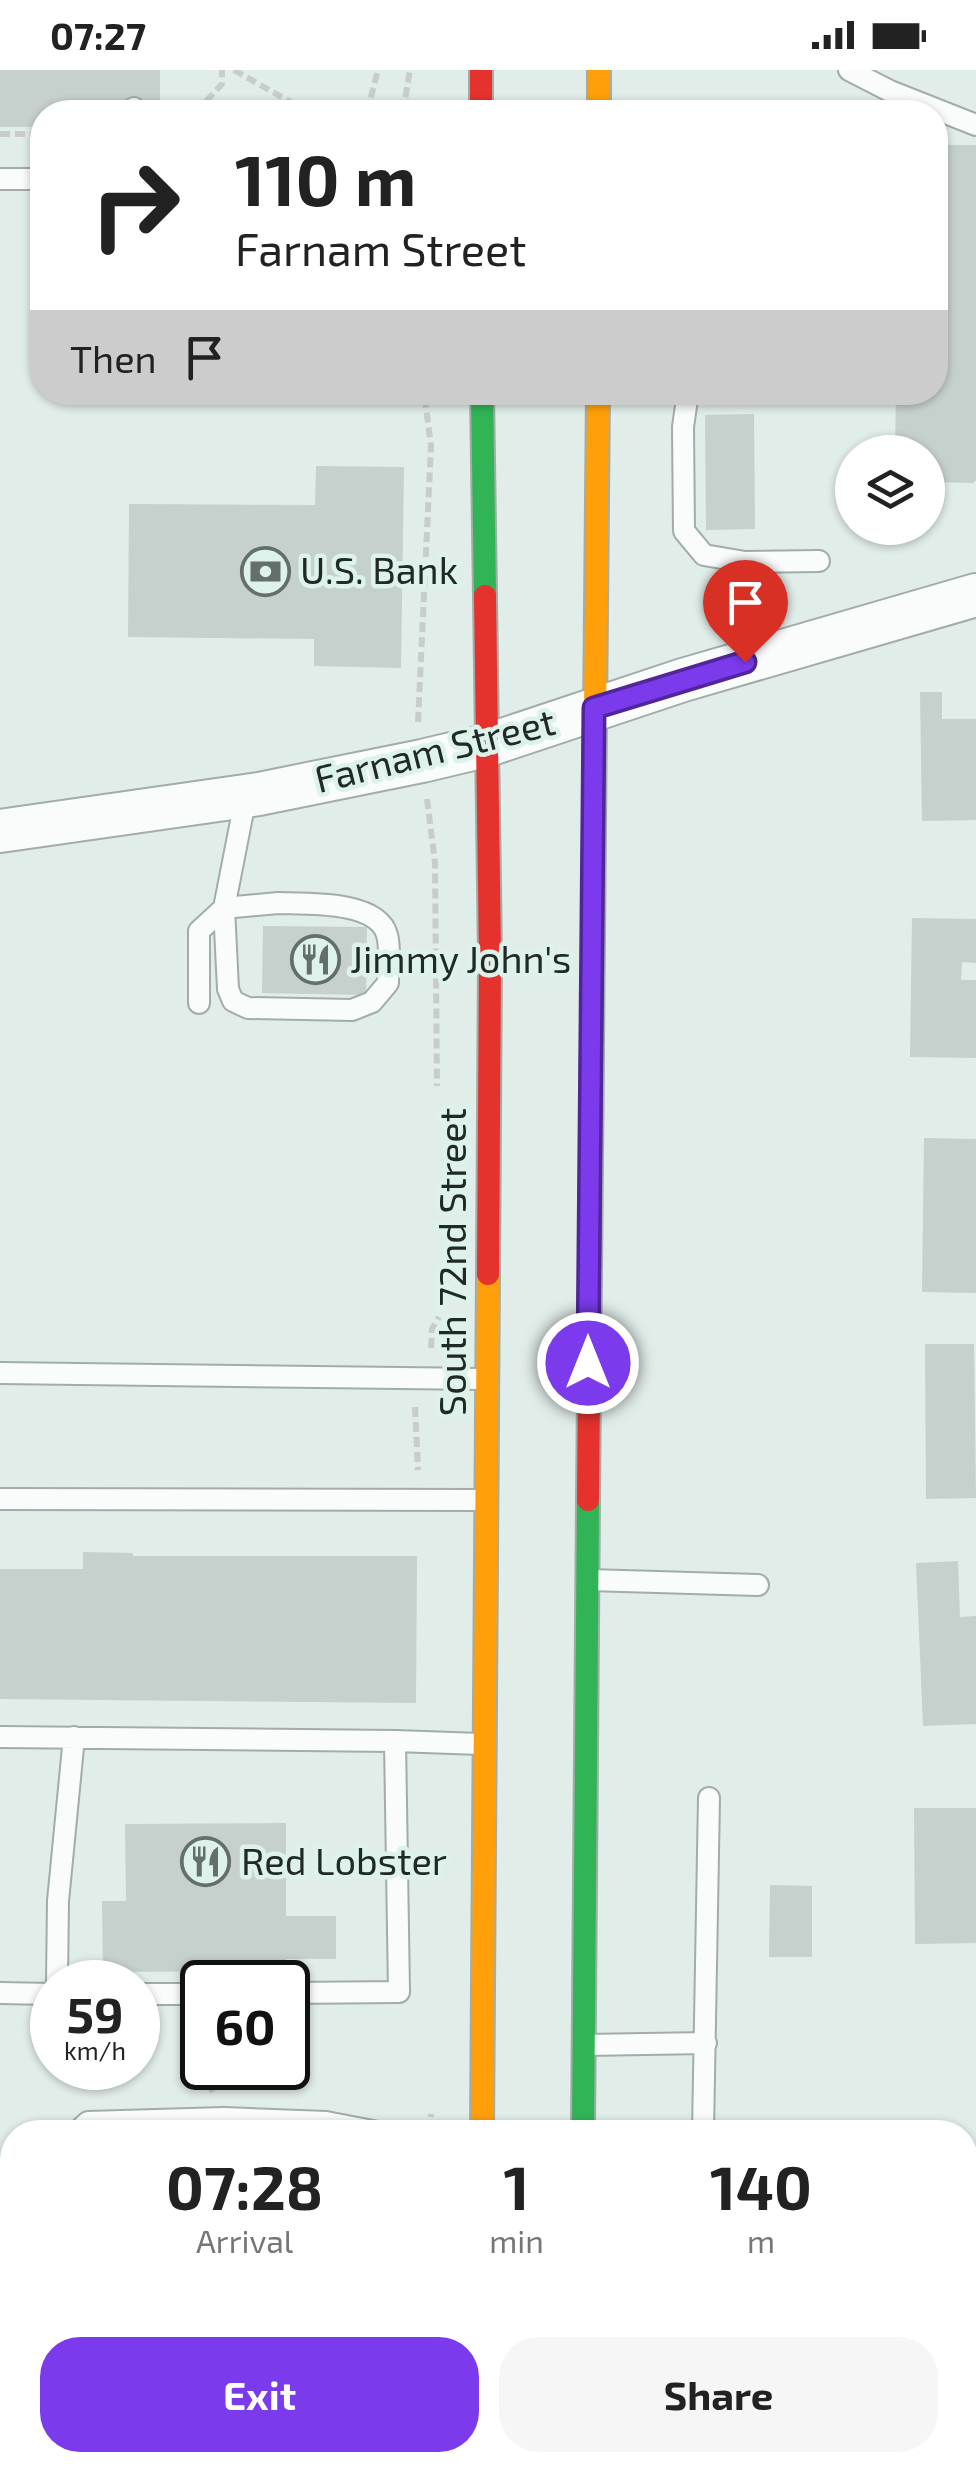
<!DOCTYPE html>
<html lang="en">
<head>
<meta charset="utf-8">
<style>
	:root { --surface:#fff; --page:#f6f6f6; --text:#222; --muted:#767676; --accent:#7c3aed }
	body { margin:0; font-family:"Exo 2",sans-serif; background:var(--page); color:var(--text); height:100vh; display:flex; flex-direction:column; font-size:38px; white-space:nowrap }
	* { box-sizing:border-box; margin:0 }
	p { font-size:32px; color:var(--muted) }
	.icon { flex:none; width:55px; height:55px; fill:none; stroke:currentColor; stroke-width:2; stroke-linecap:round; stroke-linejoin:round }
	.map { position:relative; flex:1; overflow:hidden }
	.panel { position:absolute; left:0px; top:2050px; width:978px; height:352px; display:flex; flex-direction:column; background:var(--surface); border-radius:40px 40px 0 0; box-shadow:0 2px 8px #0004 }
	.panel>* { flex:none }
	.guide { position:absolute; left:30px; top:30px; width:918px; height:305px; border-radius:40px; box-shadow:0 2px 8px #0004; background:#fff; color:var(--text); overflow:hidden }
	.tools { position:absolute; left:835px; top:365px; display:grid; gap:20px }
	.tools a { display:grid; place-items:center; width:110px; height:110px; border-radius:50%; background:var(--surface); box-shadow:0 2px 8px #0004; font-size:50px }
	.speed { position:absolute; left:30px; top:1890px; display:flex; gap:20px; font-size:50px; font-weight:700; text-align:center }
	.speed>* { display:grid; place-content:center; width:130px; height:130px; border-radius:50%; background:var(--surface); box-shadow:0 2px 8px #0004; line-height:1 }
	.speed small { font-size:25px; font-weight:400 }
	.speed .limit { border:5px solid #111; border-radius:15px; background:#fff; color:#111 }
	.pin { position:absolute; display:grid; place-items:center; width:85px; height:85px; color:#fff; margin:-102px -42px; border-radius:50% 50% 50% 0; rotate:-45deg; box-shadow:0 0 10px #0007 }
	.pin .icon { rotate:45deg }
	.me { position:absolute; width:110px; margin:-55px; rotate:0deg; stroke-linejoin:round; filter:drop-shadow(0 0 8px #0008) }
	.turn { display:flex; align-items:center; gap:35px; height:210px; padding:0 40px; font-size:45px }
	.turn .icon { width:130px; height:130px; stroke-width:2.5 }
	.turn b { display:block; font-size:70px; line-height:85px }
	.then { display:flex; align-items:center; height:95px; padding:0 40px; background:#0003; gap:20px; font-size:38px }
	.eta { display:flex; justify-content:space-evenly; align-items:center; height:170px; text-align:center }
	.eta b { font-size:60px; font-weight:700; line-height:70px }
	.action { display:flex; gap:20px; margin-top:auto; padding:20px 40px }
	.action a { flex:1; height:115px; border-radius:40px; background:var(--accent); color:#fff; font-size:40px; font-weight:700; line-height:115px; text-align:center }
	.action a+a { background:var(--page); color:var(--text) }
	.status { display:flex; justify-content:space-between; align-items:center; height:70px; padding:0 50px; background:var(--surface); direction:ltr }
	.status svg { height:28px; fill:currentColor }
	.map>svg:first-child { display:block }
</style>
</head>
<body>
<div class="status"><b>07:27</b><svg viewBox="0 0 49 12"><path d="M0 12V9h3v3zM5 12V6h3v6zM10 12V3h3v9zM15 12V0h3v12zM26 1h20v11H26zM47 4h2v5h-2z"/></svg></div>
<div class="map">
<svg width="976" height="2402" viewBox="0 0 976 2402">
	<rect width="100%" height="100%" fill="#e1ede9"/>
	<!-- building -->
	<path fill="#c6d0cc" d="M0,0H160V37L47,38V42H42V57H0Z
		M935,75H976V410L973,413L928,412V382H895L896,322H935Z
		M754,344L755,459L706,460L705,345Z
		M316,396L404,397L401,598L314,596V569L128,567L129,434L315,435Z
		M920,622H942V649H976V750L922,751Z
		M912,848L976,849V893L962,892L961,910H976V988L910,987Z
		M263,856L367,857L366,925L262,923Z
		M924,1068L976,1069V1223L922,1222Z
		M925,1274H974L976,1428L926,1429Z
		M83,1482L133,1483V1486H417L416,1633L0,1629V1499H83Z
		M958,1491L960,1547L976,1546V1654L923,1656L916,1493Z
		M914,1738H976V1873L915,1874Z
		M286,1753V1846H336V1889H286V1901L103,1902L102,1831H126L125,1754Z
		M770,1815L812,1816V1887H769Z
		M0,2254H12V2390H341V2402H0Z"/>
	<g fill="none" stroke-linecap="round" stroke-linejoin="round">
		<defs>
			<path id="lane" d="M849,0L890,21L976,55
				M134,38V42
				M0,109H42
				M688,322L683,357L684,461L704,485L745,492L819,491
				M278,833C305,834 378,830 387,865C391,879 388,899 388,913L372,932L352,940L248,938L233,931L228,919L224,838Z
				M199,933V861L224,838L246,726
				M0,1303L483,1309
				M0,1429L484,1430
				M589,1510L758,1515
				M0,1667L395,1671
				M57,1912L58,1831L74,1667
				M0,1923L52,1924
				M288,1923L399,1922L395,1671L481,1674
				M138,1924H202
				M585,1975L706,1973
				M77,2062L88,2052L224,2048L326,2052L378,2062
				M703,2062L709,1728
				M0,2181L12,2180
				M367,2390V2402
				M752,2390L764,2402"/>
			<path id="street" d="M0,761L259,724L422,691L485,676L683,610L976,525"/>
			<path id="fast" d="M482,322L485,526
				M583,2062L588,1430"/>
			<path id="slow" d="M599,0V42
				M593,865L598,322
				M482,2062L488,1204"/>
			<path id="jam" d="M481,0V42
				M485,526L490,888L488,1204
				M588,1430L593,865
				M482,2390V2402
				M581,2390V2402"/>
		</defs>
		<!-- lane casing -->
		<use href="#lane" stroke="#a2aca9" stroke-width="24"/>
		<!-- street casing -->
		<use href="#street" stroke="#a2aca9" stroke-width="46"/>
		<!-- fast casing -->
		<use href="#fast" stroke="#a2aca9" stroke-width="26"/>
		<!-- slow casing -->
		<use href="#slow" stroke="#a2aca9" stroke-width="26"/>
		<!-- jam casing -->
		<use href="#jam" stroke="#a2aca9" stroke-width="26"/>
		<!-- path -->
		<path stroke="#c8ccca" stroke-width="6" stroke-dasharray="10 5" stroke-linecap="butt" d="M234,0L308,42
			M196,42L222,14V0
			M367,42L378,0
			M403,42L410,0
			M0,64H42
			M418,652L431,376L424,322
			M427,729L435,793L437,1016
			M431,1278L432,1259L439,1247
			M415,1337L418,1400
			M197,1991L213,2022
			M429,2062L431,2044"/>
		<!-- lane -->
		<use href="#lane" stroke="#fafcfc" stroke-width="20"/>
		<!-- street -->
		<use href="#street" stroke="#fafcfc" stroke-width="42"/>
		<!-- fast -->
		<use href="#fast" stroke="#30b455" stroke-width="22"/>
		<!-- slow -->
		<use href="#slow" stroke="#ff9f0a" stroke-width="22"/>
		<!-- jam -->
		<use href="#jam" stroke="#e5322d" stroke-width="22"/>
	</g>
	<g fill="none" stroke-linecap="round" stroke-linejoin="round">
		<defs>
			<path id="route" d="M588,1293L594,638L745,592"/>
		</defs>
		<!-- route casing -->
		<use href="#route" stroke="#51269a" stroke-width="25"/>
		<!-- route -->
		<use href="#route" stroke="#7c3aed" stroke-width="18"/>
	</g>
	<!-- icons -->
	<defs>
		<symbol id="bank-ring" viewBox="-11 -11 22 22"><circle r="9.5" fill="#dcf2ea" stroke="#646e6a" stroke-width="1.5"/><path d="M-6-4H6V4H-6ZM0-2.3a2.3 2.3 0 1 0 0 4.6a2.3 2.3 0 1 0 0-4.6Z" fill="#646e6a"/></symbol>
		<symbol id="restaurant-ring" viewBox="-11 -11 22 22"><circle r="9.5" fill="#dcf2ea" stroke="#646e6a" stroke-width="1.5"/><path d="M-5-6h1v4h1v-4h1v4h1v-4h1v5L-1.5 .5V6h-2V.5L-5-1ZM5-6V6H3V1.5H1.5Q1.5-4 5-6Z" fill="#646e6a"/></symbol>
	</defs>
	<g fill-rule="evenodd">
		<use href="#bank-ring" x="238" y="474" width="55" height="55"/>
		<use href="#restaurant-ring" x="288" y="862" width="55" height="55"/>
		<use href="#restaurant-ring" x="178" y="1764" width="55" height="55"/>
	</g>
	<g text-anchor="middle" stroke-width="9" stroke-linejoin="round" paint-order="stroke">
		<!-- poi labels -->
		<g font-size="38" fill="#212926" stroke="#dcf2ea" text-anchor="start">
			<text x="300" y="514">U.S. Bank</text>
			<text x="350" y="903">Jimmy John's</text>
			<text x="241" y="1805">Red Lobster</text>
		</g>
		<!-- street labels -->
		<g font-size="38" fill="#212926" stroke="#dcf2ea">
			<text transform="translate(435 681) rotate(-14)" y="13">Farnam Street</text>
			<text transform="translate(453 1192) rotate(-90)" y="13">South 72nd Street</text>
		</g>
	</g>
</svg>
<div class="tools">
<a><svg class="icon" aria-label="layers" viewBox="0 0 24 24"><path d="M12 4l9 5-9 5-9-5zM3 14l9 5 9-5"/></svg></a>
</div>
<div class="speed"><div>59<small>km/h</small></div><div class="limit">60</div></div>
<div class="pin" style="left:745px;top:592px;background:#d93025"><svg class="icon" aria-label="arrive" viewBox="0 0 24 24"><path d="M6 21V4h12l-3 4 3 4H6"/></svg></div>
<svg class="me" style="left:588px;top:1293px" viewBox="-20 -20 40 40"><circle r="17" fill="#7c3aed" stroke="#fff" stroke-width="3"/><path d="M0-11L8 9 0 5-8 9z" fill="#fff"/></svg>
<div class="guide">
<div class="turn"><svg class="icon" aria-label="right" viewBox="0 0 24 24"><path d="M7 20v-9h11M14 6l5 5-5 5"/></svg><div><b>110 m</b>Farnam Street</div></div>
<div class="then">Then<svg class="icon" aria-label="arrive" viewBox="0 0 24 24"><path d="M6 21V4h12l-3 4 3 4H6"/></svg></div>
</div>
<section class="panel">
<div class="eta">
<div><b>07:28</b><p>Arrival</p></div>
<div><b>1</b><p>min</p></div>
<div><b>140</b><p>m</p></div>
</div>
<div class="action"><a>Exit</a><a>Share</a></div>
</section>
</div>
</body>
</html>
